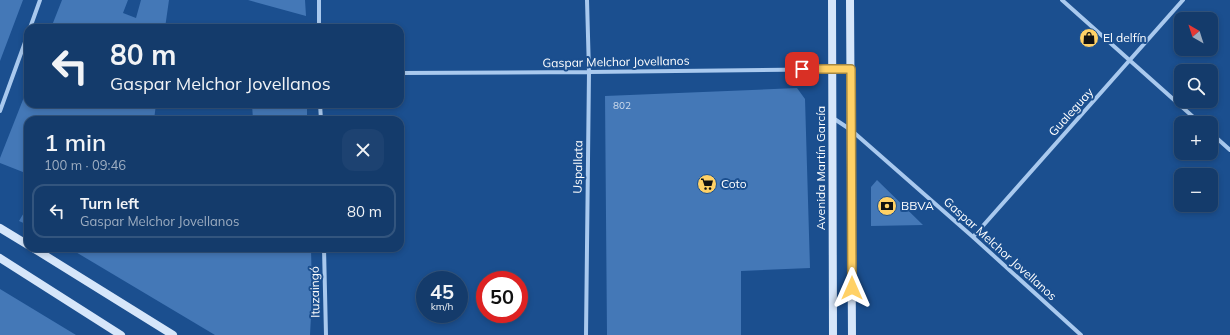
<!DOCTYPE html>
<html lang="en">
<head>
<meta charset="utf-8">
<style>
	:root { --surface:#143b6b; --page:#1d4271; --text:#f1f3f6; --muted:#9dadc1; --line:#33557e }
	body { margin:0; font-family:Mulish,sans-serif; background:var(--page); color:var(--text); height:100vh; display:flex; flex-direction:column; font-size:15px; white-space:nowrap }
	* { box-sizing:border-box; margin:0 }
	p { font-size:13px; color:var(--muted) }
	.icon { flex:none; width:22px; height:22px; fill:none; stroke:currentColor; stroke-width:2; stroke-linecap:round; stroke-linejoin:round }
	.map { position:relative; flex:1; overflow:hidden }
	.details { position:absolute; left:24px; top:116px; width:380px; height:136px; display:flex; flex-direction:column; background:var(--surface); border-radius:12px; box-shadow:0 2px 6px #0003,0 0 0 1px var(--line) }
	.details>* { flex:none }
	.top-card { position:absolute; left:24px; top:24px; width:380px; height:84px; border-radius:12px; box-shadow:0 2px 6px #0003,0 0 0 1px var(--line); background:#143b6b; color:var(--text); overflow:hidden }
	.needle { width:26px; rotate:321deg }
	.tools { position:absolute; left:1174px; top:12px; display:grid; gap:8px }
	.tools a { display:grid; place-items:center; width:44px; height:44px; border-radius:8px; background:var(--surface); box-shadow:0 2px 6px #0003,0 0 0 1px var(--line); font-size:20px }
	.speed { position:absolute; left:416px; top:271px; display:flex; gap:8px; font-size:20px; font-weight:700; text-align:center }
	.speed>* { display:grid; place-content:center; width:52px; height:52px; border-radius:50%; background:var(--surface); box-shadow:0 2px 6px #0003,0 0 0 1px var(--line); line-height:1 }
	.speed small { font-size:10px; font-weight:400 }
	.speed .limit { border:6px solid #d22; background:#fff; color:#111 }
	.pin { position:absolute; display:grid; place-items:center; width:34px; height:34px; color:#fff; margin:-17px; border-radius:8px; box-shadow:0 2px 6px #0006 }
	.me { position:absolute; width:44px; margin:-22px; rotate:0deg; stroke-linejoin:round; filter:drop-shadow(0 0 3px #0008) }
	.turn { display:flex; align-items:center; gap:14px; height:84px; padding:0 20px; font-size:18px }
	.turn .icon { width:52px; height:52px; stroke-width:2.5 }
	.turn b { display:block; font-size:28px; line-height:34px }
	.round { display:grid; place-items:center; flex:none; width:42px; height:42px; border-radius:12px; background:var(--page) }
	.summary { display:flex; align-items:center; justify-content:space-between; height:68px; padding:0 20px }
	h1 { font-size:24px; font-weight:600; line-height:30px }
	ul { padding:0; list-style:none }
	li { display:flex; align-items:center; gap:12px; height:54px; margin:0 8px 6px; padding:0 12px; border:2px solid var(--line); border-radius:12px }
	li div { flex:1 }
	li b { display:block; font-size:15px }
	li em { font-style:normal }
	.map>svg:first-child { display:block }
</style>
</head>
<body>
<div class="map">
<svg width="1230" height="335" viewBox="0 0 1230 335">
	<rect width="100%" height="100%" fill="#1b4f8f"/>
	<!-- building -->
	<path fill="#4478b7" d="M0,0H23L0,61Z
		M62,0H128L123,13L136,18L141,0H169L165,28H51Z
		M248,0H305L306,16Z
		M28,87V104H156L154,120H28V174L0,163V158Z
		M797,88L805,99L810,268L741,271V335H607L605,96Z
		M252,104H307V120H253Z
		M877,180L923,225L871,226V187Z
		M28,206V225L19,221Z
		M69,248H311L312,296L310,335H215Z
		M0,289L76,335H0Z"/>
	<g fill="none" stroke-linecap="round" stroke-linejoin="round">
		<!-- street -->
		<path stroke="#a9c9ee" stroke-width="4" d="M319,0V28
			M1062,0L1200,123
			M30,28L40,0
			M400,73L589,72L851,69
			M320,104L321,120
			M0,111L28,34
			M833,118L851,130L973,237L1081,335
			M1211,133L1230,150
			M973,237L1183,0
			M324,248L326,335
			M586,335L589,72L587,0"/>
		<!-- secondary -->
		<path stroke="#d6e6fa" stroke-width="8" d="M832,0L833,335
			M850,0L852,335
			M0,228L28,245
			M33,248L173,335
			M0,258L121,335"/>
	</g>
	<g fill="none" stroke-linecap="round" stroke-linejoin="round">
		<defs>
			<path id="route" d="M802,69H851L852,288"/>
		</defs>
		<!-- route casing -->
		<use href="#route" stroke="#a68842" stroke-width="10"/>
		<!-- route -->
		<use href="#route" stroke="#ffd166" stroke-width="7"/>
	</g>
	<!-- icons -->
	<defs>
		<symbol id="shop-disc" viewBox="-11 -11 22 22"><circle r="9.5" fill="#ffd166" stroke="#1b4f8f"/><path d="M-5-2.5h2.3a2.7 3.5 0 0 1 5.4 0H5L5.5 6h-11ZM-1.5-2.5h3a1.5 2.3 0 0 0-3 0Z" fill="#111"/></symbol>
		<symbol id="supermarket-disc" viewBox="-11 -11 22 22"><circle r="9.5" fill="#ffd166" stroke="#1b4f8f"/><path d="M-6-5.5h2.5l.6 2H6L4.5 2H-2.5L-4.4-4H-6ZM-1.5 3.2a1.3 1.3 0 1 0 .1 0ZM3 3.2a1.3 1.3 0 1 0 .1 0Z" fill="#111"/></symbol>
		<symbol id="bank-disc" viewBox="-11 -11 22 22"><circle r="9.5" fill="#ffd166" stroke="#1b4f8f"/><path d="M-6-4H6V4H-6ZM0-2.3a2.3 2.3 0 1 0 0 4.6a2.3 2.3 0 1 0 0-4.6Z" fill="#111"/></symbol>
	</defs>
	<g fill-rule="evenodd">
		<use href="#shop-disc" x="1078" y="27" width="22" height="22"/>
		<use href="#supermarket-disc" x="696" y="173" width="22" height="22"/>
		<use href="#bank-disc" x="876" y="195" width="22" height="22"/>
	</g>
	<g text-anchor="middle" stroke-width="4" stroke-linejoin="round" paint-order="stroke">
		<!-- number labels -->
		<g font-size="10" fill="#d0dded">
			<text x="622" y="109">802</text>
		</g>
		<!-- poi labels -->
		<g font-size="12" fill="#fff" stroke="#1b4f8f" text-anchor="start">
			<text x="1103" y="42">El delfín</text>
			<text x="721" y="188">Coto</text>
			<text x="901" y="210">BBVA</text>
		</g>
		<!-- street labels -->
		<g font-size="12" fill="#fff" stroke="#1b4f8f">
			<text transform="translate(616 62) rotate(-1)" y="4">Gaspar Melchor Jovellanos</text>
			<text transform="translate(1071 112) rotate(-48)" y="4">Gualeguay</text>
			<text transform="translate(578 167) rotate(-89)" y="4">Uspallata</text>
			<text transform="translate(821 168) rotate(-90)" y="4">Avenida Martín García</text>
			<text transform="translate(1000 249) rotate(42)" y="4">Gaspar Melchor Jovellanos</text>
			<text transform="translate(315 292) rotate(-91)" y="4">Ituzaingó</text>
		</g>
	</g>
</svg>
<div class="tools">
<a><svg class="needle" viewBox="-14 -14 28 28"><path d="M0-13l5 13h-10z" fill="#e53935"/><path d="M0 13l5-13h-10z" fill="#9dadc1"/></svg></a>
<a><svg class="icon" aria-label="search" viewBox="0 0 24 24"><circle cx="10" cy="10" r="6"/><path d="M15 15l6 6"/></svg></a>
<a>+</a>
<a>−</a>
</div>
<div class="speed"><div>45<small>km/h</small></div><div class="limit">50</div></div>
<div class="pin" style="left:802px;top:69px;background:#d93025"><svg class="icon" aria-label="arrive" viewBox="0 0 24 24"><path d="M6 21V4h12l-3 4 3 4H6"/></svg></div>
<svg class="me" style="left:852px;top:288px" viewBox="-20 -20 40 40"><path d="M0-17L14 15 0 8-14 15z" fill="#ffd166" stroke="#fff" stroke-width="4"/></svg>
<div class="top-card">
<div class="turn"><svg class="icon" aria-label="left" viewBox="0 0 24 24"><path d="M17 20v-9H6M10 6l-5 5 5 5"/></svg><div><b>80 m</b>Gaspar Melchor Jovellanos</div></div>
</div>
<section class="details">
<div class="summary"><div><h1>1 min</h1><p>100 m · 09:46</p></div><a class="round"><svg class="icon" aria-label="close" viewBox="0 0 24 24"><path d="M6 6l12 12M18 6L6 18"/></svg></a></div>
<ul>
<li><svg class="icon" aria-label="left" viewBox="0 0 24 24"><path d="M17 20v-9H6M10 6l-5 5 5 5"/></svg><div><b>Turn left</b><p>Gaspar Melchor Jovellanos</p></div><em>80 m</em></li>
</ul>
</section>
</div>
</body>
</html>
